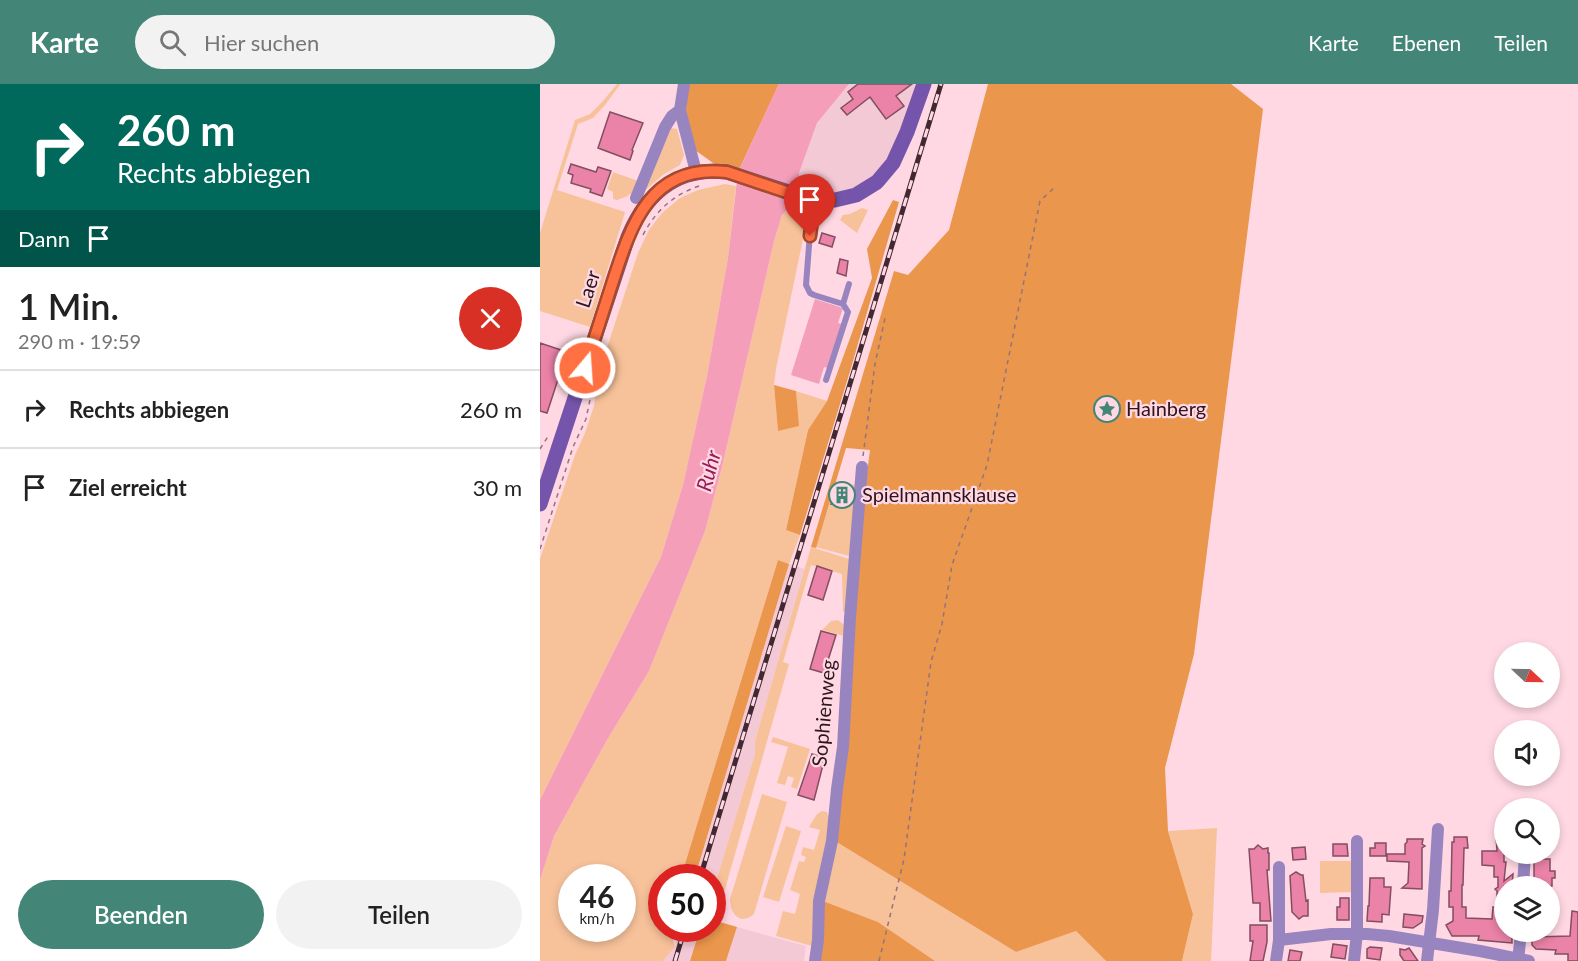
<!DOCTYPE html>
<html lang="de">
<head>
<meta charset="utf-8">
<style>
	:root { --surface:#fff; --page:#f2f2f2; --text:#222; --muted:#767676; --line:#e0e0e0; --accent:#438678 }
	body { margin:0; font-family:Lato,sans-serif; background:var(--page); color:var(--text); height:100vh; display:flex; flex-direction:column; font-size:22px; white-space:nowrap }
	* { box-sizing:border-box; margin:0 }
	p { font-size:20px; color:var(--muted) }
	.icon { flex:none; width:33px; height:33px; fill:none; stroke:currentColor; stroke-width:2; stroke-linecap:round; stroke-linejoin:round }
	.map { position:relative; flex:1; overflow:hidden }
	.panel { display:flex; flex-direction:column; background:var(--surface); width:540px }
	.panel>* { flex:none }
	.hud { background:#00695c; color:#fff; overflow:hidden }
	.needle { width:39px; rotate:112deg }
	.fabs { position:absolute; left:954px; top:558px; display:grid; gap:12px }
	.fabs a { display:grid; place-items:center; width:66px; height:66px; border-radius:50%; background:var(--surface); box-shadow:0 3px 9px #0003; font-size:30px }
	.speed { position:absolute; left:18px; top:780px; display:flex; gap:12px; font-size:30px; font-weight:700; text-align:center }
	.speed>* { display:grid; place-content:center; width:78px; height:78px; border-radius:50%; background:var(--surface); box-shadow:0 3px 9px #0003; line-height:1 }
	.speed small { font-size:15px; font-weight:400 }
	.speed .limit { border:9px solid #d22; background:#fff; color:#111 }
	.pin { position:absolute; display:grid; place-items:center; width:51px; height:51px; color:#fff; margin:-62px -26px; border-radius:50% 50% 50% 0; rotate:-45deg; box-shadow:0 0 6px #0007 }
	.pin .icon { rotate:45deg }
	.me { position:absolute; width:66px; margin:-33px; rotate:18deg; stroke-linejoin:round; filter:drop-shadow(0 0 4px #0008) }
	.turn { display:flex; align-items:center; gap:21px; height:126px; padding:0 18px; font-size:27px }
	.turn .icon { width:78px; height:78px; stroke-width:2.5 }
	.turn b { display:block; font-size:42px; line-height:51px }
	.then { display:flex; align-items:center; height:57px; padding:0 18px; background:#0003; gap:12px; font-size:22px }
	.round { display:grid; place-items:center; flex:none; width:63px; height:63px; border-radius:32px; background:var(--page) }
	.overview { display:flex; align-items:center; justify-content:space-between; height:102px; padding:0 18px }
	h1 { font-size:36px; font-weight:600; line-height:45px }
	.button { display:flex; gap:12px; margin-top:auto; padding:12px 18px }
	.button a { flex:1; height:69px; border-radius:36px; background:var(--accent); color:#fff; font-size:24px; font-weight:600; line-height:69px; text-align:center }
	.button a+a { background:var(--page); color:var(--text) }
	ul { padding:0; list-style:none }
	li { display:flex; align-items:center; gap:18px; height:78px; padding:0 18px; border-top:2px solid var(--line) }
	li div { flex:1 }
	li b { display:block; font-size:22px }
	li em { font-style:normal }
	header { display:flex; align-items:center; gap:36px; box-sizing:border-box; height:84px; padding:0 30px; background:var(--accent); color:#fff }
	header strong { font-size:28px }
	nav { display:flex; gap:33px; margin-inline-start:auto; font-size:21px }
	.search { width:420px; height:54px; background:var(--page); display:flex; align-items:center; gap:15px; box-sizing:border-box; padding:0 21px; border-radius:33px; color:var(--muted); font-size:22px }
	main { display:flex; flex:1; min-height:0 }
	.map>svg:first-child { display:block }
</style>
</head>
<body>
<header>
<strong>Karte</strong>
<div class="search"><svg class="icon" aria-label="search" viewBox="0 0 24 24"><circle cx="10" cy="10" r="6"/><path d="M15 15l6 6"/></svg>Hier suchen</div>
<nav><a>Karte</a><a>Ebenen</a><a>Teilen</a></nav>
</header>
<main>
<section class="panel">
<div class="hud">
<div class="turn"><svg class="icon" aria-label="right" viewBox="0 0 24 24"><path d="M7 20v-9h11M14 6l5 5-5 5"/></svg><div><b>260 m</b>Rechts abbiegen</div></div>
<div class="then">Dann<svg class="icon" aria-label="arrive" viewBox="0 0 24 24"><path d="M6 21V4h12l-3 4 3 4H6"/></svg></div>
</div>
<div class="overview"><div><h1>1 Min.</h1><p>290 m · 19:59</p></div><a class="round" style="background:#d93025;color:#fff"><svg class="icon" aria-label="close" viewBox="0 0 24 24"><path d="M6 6l12 12M18 6L6 18"/></svg></a></div>
<ul>
<li><svg class="icon" aria-label="right" viewBox="0 0 24 24"><path d="M7 20v-9h11M14 6l5 5-5 5"/></svg><div><b>Rechts abbiegen</b></div><em>260 m</em></li>
<li><svg class="icon" aria-label="arrive" viewBox="0 0 24 24"><path d="M6 21V4h12l-3 4 3 4H6"/></svg><div><b>Ziel erreicht</b></div><em>30 m</em></li>
</ul>
<div class="button"><a>Beenden</a><a>Teilen</a></div>
</section>
<div class="map">
<svg width="1038" height="877" viewBox="0 0 1038 877">
	<rect width="100%" height="100%" fill="#ffd8e3"/>
	<!-- built -->
	<path fill="#f4c9d6" d="M309,0H378L357,61L340,87L325,101L306,108L283,111L259,105V89L277,39Z
		M249,480L265,485L215,657V670L173,807L172,794H155Z
		M197,843L266,862L264,877H186Z
		M140,845H160L150,877H123L135,863Z"/>
	<!-- green -->
	<path fill="#f7c29a" fill-rule="evenodd" d="M77,0H80L79,2L65,21L53,34L38,40L17,106L85,128L50,243L0,227V149L35,36L50,30L63,17Z
		M131,44L137,45L144,71L140,81L124,90L102,109Z
		M73,88L98,97L93,109L88,111V112L77,116L73,115V108L67,105Z
		M185,100L196,102L188,174L167,292L143,401L121,473L0,716V475L35,371L45,349L54,322L59,288L98,169L109,146L122,129L140,114L158,106Z
		M252,121L269,126L236,285L234,301L238,346L258,342L256,307L287,317L268,346L246,446L260,451L249,480L238,476L141,793L122,794V844L129,845L135,863L123,877H0V796L14,752L67,656L109,587L165,447L182,383L234,157L242,131ZM32,794H82V844H32Z
		M322,124L328,126L317,149L300,136L303,131L310,130Z
		M296,399L316,401L309,472L276,463Z
		M271,463L309,475L306,527L303,528L302,490L271,481L243,578L249,580L176,837L173,836V807L215,670V657Z
		M298,536L304,541V552L282,546L291,537Z
		M233,653L270,665L257,705L251,703L254,694L248,692L245,701L237,699L248,663L231,658Z
		M222,710L247,718L214,830C200,842 190,830 190,815Z
		M282,727L287,728L290,739L272,862L236,852L243,827L255,830L260,810L250,806L259,777L264,778L266,773L261,771L263,763L274,766L280,746L269,743L277,730Z
		M246,742L261,747L239,818L223,813Z
		M677,744L671,877H642L653,830L628,747Z
		M295,757L476,868L536,847L566,877H395L338,838L283,817Z
		M780,777H815V808L780,809Z"/>
	<!-- forest -->
	<path fill="#eb964d" d="M147,0H239L198,88L173,79L155,66L146,27Z
		M448,0H691L723,25L654,570L625,684L628,747L653,830L642,877H566L536,847L476,868L295,757L319,450L330,366L306,364L276,464L271,463L354,187L368,191L409,146Z
		M353,116L359,118L311,284L260,451L246,446L268,346L287,317L332,194L327,165Z
		M234,301L256,307L259,342L238,347Z
		M238,476L249,480L155,793H141Z
		M283,817L338,838L395,877H277Z
		M173,836L197,843L186,877H150L160,845L172,844Z"/>
	<!-- water -->
	<path fill="#f49eba" d="M239,0H309L277,39L259,89V105L252,121L242,131L234,157L182,383L165,447L109,587L67,656L14,752L0,796V716L121,473L143,401L167,292L188,174L198,88Z
		M275,215L303,224L298,239L302,240L288,284L284,283L279,300L251,291Z"/>
	<!-- building -->
	<path fill="#eb82a7" stroke="#834e60" stroke-width="1.5" d="M318,0H372L356,12L364,22L346,35L330,13L307,31L301,24L313,15L308,8Z
		M70,28L103,39L92,66L93,67L90,76L58,64Z
		M31,80L56,88L58,83L71,87L62,112L50,108L51,105L31,99L33,91L28,89Z
		M282,149L295,153L292,163L279,159Z
		M300,175L308,177L306,192L297,189Z
		M0,259L27,268L7,329L0,327Z
		M297,401L311,402L310,421L291,420Z
		M277,482L292,487L283,516L268,511Z
		M281,547L296,551L284,589L270,585Z
		M272,670L285,673L274,716L258,711Z
		M964,751V778H966L964,797L973,790L972,802H964V848H972V859L938,856L939,852H912L906,841L913,837V823H909V807H911L912,758H914V753H927L928,764H924L923,801H922V823H926V834L952,835L953,823L957,824V807L955,805L958,803V793H954V782L942,781V767H957L956,752Z
		M867,755H883L882,760L885,762L882,764V805L862,804L868,799L869,778L847,777V770H865V760L867,758Z
		M835,759H846V772H830V764H835Z
		M793,760H807L808,772H793Z
		M718,761L723,765L728,764V769H729V786H727L731,837H720V819H713L709,765H714Z
		M765,763L766,775L753,776L752,764Z
		M994,775H1010V787H1015V794H1012V802H994Z
		M756,788L761,791H763L766,817L768,816V832H763L759,835L752,828L750,792Z
		M830,794H844V803H851L849,831L842,830V838L827,837L828,822H829Z
		M800,814H809V836H797V823H800Z
		M1032,827L1038,828V877H1028V870H1015L1016,866L996,865L992,861V853L1030,852Z
		M864,830L883,832L882,838L873,844L863,843Z
		M710,841H727V858L723,877H710L713,857H710Z
		M793,860L807,862L805,875L791,873Z
		M830,863L842,864L840,876L827,874V865Z
		M869,864L878,877H864L860,871V865L865,866Z
		M750,866L762,868L760,877H748Z"/>
	<g fill="none" stroke-linecap="round" stroke-linejoin="round">
		<!-- path -->
		<path stroke="#92747d" stroke-width="1.5" stroke-dasharray="4.5 4.5" stroke-linecap="butt" d="M103,151C116,126 134,110 162,101
			M0,365L9,351
			M323,372L335,280L345,234
			M0,465L33,363L46,335L52,306
			M339,877L364,775L391,578L402,540L412,481L447,381L500,117L515,103"/>
		<!-- service -->
		<path stroke="#9885c0" stroke-width="6" d="M286,119L276,128L271,136L266,201L270,209L274,211L303,220L309,200
			M286,296L307,231L308,228L303,220"/>
		<!-- minor -->
		<path stroke="#9885c0" stroke-width="12" d="M144,0L140,26L156,88
			M96,114L125,43L132,32L140,26
			M983,802L985,770
			M739,856L791,850H827L849,852L940,867L989,877
			M275,877L278,856L279,817L292,757L297,705L303,663L310,534L322,383
			M736,877L739,856V783
			M814,877L817,849V757
			M887,877L893,826L898,745
			M978,877L981,848"/>
		<!-- secondary -->
		<path stroke="#7455ab" stroke-width="15" d="M0,420L88,153C106,109 137,82 187,88L270,115L295,116L316,111L337,98L353,79L367,48L384,0"/>
		<defs>
			<path id="rail" d="M160,794L401,0
				M135,877L145,844"/>
		</defs>
		<!-- rail casing -->
		<use href="#rail" stroke="#422931" stroke-width="5"/>
		<!-- rail -->
		<use href="#rail" stroke="#ffd8e3" stroke-width="3" stroke-dasharray="9" stroke-linecap="butt"/>
	</g>
	<g fill="none" stroke-linecap="round" stroke-linejoin="round">
		<defs>
			<path id="route" d="M45,284C54,256 63,228 72,200C91,141 110,79 187,88L264,114L289,117C273,130 272,131 270,152"/>
		</defs>
		<!-- route casing -->
		<use href="#route" stroke="#a6492c" stroke-width="15"/>
		<!-- route -->
		<use href="#route" stroke="#ff7043" stroke-width="10"/>
	</g>
	<!-- icons -->
	<defs>
		<symbol id="sight-ring" viewBox="-11 -11 22 22"><circle r="9.5" fill="#ffd8e3" stroke="#438678" stroke-width="1.5"/><path d="M0-6L1.8-2.2L6-1.7L2.9 1.2L3.7 5.4L0 3.3L-3.7 5.4L-2.9 1.2L-6-1.7L-1.8-2.2Z" fill="#438678"/></symbol>
		<symbol id="building-ring" viewBox="-11 -11 22 22"><circle r="9.5" fill="#ffd8e3" stroke="#438678" stroke-width="1.5"/><path d="M-4-6H4V6H1V3H-1V6H-4ZM-2.5-4.3h1.7v1.8h-1.7ZM.8-4.3h1.7v1.8H.8ZM-2.5-1h1.7V.8h-1.7ZM.8-1h1.7V.8H.8Z" fill="#438678"/></symbol>
	</defs>
	<g fill-rule="evenodd">
		<use href="#sight-ring" x="552" y="310" width="30" height="30"/>
		<use href="#building-ring" x="287" y="396" width="30" height="30"/>
	</g>
	<g text-anchor="middle" stroke-width="4.5" stroke-linejoin="round" paint-order="stroke">
		<!-- street labels -->
		<g font-size="20" fill="#2c151d" stroke="#ffd8e3">
			<text transform="translate(48 205) rotate(-72)" y="7">Laer</text>
			<text transform="translate(284 629) rotate(-85)" y="7">Sophienweg</text>
		</g>
		<!-- poi labels -->
		<g font-size="20" fill="#2c151d" stroke="#ffd8e3" text-anchor="start">
			<text x="586" y="332">Hainberg</text>
			<text x="322" y="418">Spielmannsklause</text>
		</g>
		<!-- water labels -->
		<g font-size="21" font-style="italic" fill="#991c56" stroke="#ffd8e3">
			<text transform="translate(169 387) rotate(-75)" y="7">Ruhr</text>
		</g>
	</g>
</svg>
<div class="fabs">
<a><svg class="needle" viewBox="-14 -14 28 28"><path d="M0-13l5 13h-10z" fill="#e53935"/><path d="M0 13l5-13h-10z" fill="#767676"/></svg></a>
<a><svg class="icon" aria-label="sound" viewBox="0 0 24 24"><path d="M4 9h4l5-4v14l-5-4H4zM17 9q2 3 0 6"/></svg></a>
<a><svg class="icon" aria-label="search" viewBox="0 0 24 24"><circle cx="10" cy="10" r="6"/><path d="M15 15l6 6"/></svg></a>
<a><svg class="icon" aria-label="layers" viewBox="0 0 24 24"><path d="M12 4l9 5-9 5-9-5zM3 14l9 5 9-5"/></svg></a>
</div>
<div class="speed"><div>46<small>km/h</small></div><div class="limit">50</div></div>
<div class="pin" style="left:270px;top:152px;background:#d93025"><svg class="icon" aria-label="arrive" viewBox="0 0 24 24"><path d="M6 21V4h12l-3 4 3 4H6"/></svg></div>
<svg class="me" style="left:45px;top:284px" viewBox="-20 -20 40 40"><circle r="17" fill="#ff7043" stroke="#fff" stroke-width="3"/><path d="M0-11L8 9 0 5-8 9z" fill="#fff"/></svg>
</div>
</main>
</body>
</html>
